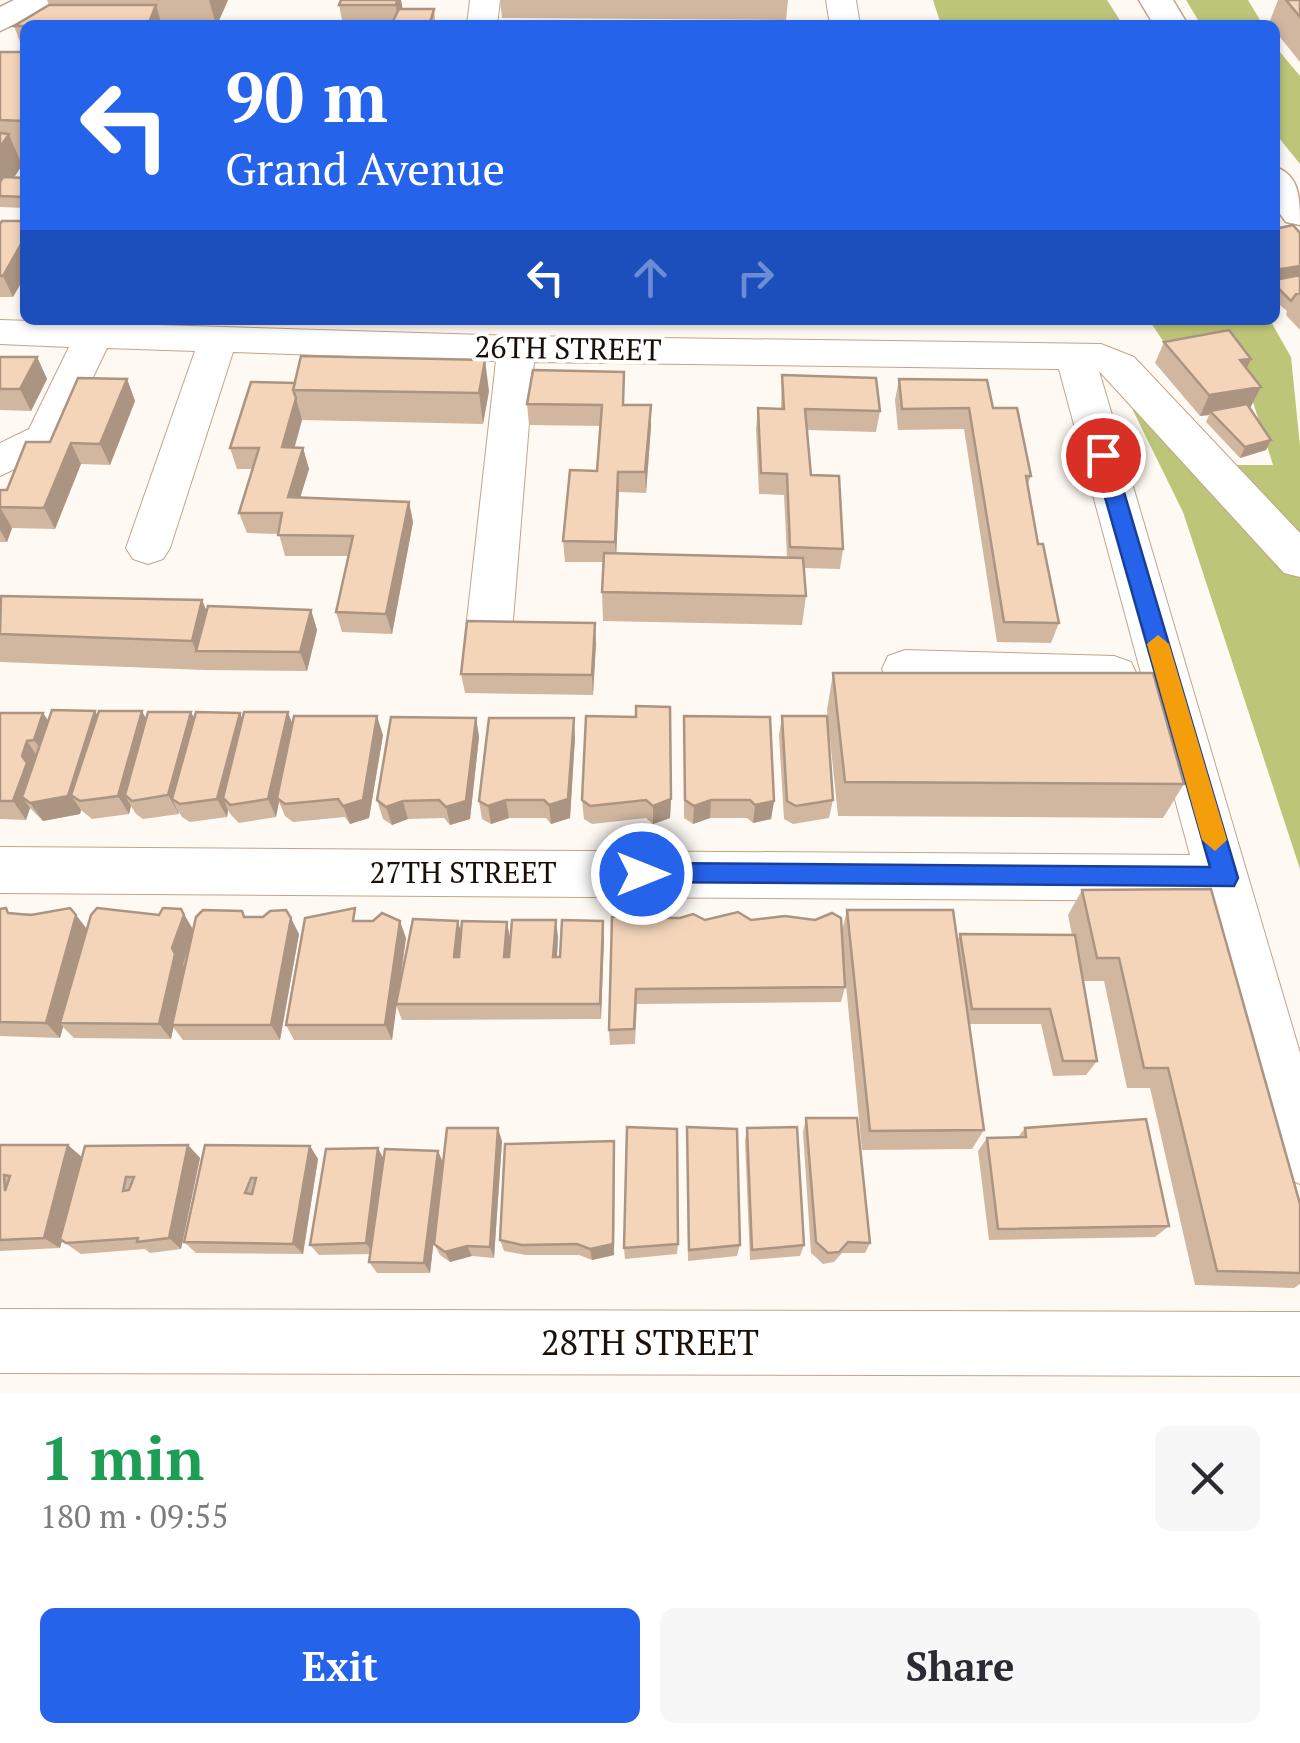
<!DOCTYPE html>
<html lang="en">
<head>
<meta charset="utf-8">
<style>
	:root { --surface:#fff; --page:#f7f7f7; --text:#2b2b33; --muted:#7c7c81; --accent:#2563eb }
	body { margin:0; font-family:"PT Serif",serif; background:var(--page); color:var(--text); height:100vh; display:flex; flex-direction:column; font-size:38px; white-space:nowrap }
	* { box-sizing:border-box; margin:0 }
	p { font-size:32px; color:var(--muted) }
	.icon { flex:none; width:55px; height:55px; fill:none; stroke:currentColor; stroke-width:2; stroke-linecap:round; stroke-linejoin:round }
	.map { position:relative; height:1393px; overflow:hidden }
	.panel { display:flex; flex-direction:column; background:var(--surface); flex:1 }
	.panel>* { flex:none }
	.guide { position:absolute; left:20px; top:20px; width:1260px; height:305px; border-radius:15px; box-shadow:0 2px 8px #0004; background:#2563eb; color:#fff; overflow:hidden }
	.pin { position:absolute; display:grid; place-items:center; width:85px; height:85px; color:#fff; margin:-42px; border:5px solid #fff; border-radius:50%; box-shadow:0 2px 10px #0007 }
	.me { position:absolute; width:110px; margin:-55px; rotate:90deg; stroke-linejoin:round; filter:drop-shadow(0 0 8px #0008) }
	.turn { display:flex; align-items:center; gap:35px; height:210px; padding:0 40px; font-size:45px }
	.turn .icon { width:130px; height:130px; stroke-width:2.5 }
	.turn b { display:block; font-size:70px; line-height:85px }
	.lanes { display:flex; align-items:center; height:95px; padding:0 40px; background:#0003; justify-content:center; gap:50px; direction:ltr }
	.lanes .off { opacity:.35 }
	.round { display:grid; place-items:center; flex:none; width:105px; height:105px; border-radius:15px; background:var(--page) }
	.head { display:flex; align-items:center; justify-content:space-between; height:170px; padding:0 40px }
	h1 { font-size:60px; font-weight:700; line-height:75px; color:#1e9e55 }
	.button { display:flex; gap:20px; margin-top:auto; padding:20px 40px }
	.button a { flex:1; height:115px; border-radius:15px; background:var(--accent); color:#fff; font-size:40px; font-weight:700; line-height:115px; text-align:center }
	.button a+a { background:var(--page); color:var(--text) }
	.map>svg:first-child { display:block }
</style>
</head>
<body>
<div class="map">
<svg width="1300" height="1393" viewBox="0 0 1300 1393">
	<rect width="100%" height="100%" fill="#fff9f3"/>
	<!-- forest -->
	<path fill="#bdc678" d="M933,0H1107L1123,25H941Z
		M1186,0H1248L1263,25H1201Z
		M1275,46L1300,76V164L1275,133Z
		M1149,320H1270L1291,357L1300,446V869L1183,512L1119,382L1230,465H1273L1237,352L1165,344Z"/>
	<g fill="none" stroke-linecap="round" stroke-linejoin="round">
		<defs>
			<path id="minor" d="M470,0H500L497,25H467Z
				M826,0H856L860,25H830Z
				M0,320L516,336L1101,344L1134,357L1300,533V577L1284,573L1099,371L1300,1053V1184L1279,1175L1270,1154L1202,901L0,893V847L1190,855L1059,369L534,362L513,620L506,632L490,638L474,632L467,620L496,361L233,352L170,548L163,559L148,564L133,559L126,548L195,351L107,348L59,448L0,476V443L29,429L69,347L0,344Z
				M905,650L1114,656L1131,662L1137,675L1131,688L1114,694L905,688L888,682L882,669L888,656Z
				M0,1309L1300,1312V1376L0,1373Z"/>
			<path id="major" d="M14,0H56L51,7L0,31V7Z
				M1139,0H1173L1188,25H1154Z
				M1275,167C1300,175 1300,199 1300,225L1286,222L1275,207Z"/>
		</defs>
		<!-- minor casing -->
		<use href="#minor" stroke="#c2a48a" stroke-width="2"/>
		<!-- major casing -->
		<use href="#major" stroke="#c2a48a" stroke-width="3"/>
		<!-- minor -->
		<use href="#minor" fill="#fff" fill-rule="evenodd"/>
		<!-- major -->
		<use href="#major" fill="#fff" fill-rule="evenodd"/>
	</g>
	<!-- wall -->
	<path fill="#d2b7a0" d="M47,0H228L217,25H25V47H22L14,26L49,5Z
		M341,0H401L402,9H434L435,19L434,25H343L339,5Z
		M500,0H788L786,20L502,18Z
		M1278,0H1300V62L1275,31V25L1269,23Z
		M0,52H25V160H20L22,165L14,178H25V208L0,207Z
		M25,221V276L13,297H0V224Z
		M1275,229L1300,233V330L1286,315L1287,311L1275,301Z
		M1164,342L1251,359L1246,368L1261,387L1250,408L1271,440L1266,450L1240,458L1206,422L1209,415L1200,416L1155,363Z
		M0,357H37L47,379L31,411L0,410Z
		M782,375L880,411L876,432L807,430L811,475L843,549L840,569L804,568L806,596L802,625L603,621L602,592L604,562H565L563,541L597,471L601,426L529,425L527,404L624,405L651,426L646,493L619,492L616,553L787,557L784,495L759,494L756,429L758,408H781Z
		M127,379L135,401L110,465L81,464L55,529L12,528L7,542H0V490H7L50,442Z
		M899,379L993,408L1031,476L1027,486L1038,544L1059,623L1051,643L997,642L964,429L898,430L895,400Z
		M251,382L489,391L483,424L302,420L294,447L303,448L309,469L300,497L409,502L413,522L392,634L342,632L336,612L349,556H285L279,534L247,533L239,513L252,469H237L230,448Z
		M0,598L202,600L206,610H311L317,630L307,671L205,670L0,662Z
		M596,643L593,695L465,693L461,674Z
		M833,673L1184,784L1163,818L838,816L827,710Z
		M0,713H43L48,721L98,715L146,719L194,718L240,713L242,719L292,723L383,735L369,818L350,824L345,817L293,822L285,816L279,802L276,817L239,823L232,816L228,810L227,817L190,822L182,817L179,812V814L143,819L136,814L131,806L129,814L92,819L81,810L80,814L43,821L30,808L26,820L0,819Z
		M684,716L774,801L771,819L753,823L747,818H710L693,824L684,818Z
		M782,716L833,800L829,818L793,824L784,819L779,735Z
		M476,718L479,737L470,819L450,825L444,818L408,819L392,825L383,819L377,800Z
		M575,737L570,818L551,824L546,818H509L491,824L482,819L479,801Z
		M671,799L670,818L653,824L646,818L592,824L584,819L582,800Z
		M1082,890L1300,1204V1284L1294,1288L1195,1285L1150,1088H1127L1104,981H1083L1097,1061L1086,1075L1053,1076L1041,1024H969L984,1130L972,1149L862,1150L844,964L845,987L841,1002L637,1004L635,1044L610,1045L609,1030L658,918L751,920L842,931L847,910L957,941L960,934L1072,935L1068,915Z
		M0,909L10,913L76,915L87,929L193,930L245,917L299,934L280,1040H183L173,1027L171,1039L74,1038L63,1027L60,1038L0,1036Z
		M360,921L406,938L397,1001L458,921L461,933L510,938L558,937L557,957L604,938L601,1019L402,1020L396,1005L392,1040H294L286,1025Z
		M806,1118L870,1243L865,1253H842L834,1262L823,1264L811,1253L803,1132Z
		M687,1127L740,1245L737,1256L688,1261Z
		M747,1128L804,1245L800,1256L750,1260L745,1141Z
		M1025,1128L1169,1226L1155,1237L989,1240L978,1151L987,1138L1018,1137Z
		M502,1141L494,1258L472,1256L450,1262L440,1255L434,1244L439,1195L430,1273H377L369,1262L371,1254L319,1255L310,1245L438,1151L443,1162Z
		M0,1145L82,1157L188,1145L200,1158L181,1249L150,1253L145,1249L81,1254L62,1241L60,1248L0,1251Z
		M205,1145L310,1146L318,1159L303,1254L196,1253L184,1242Z
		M615,1154L614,1255L592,1260L579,1255H526L504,1251L500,1240Z
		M678,1244L677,1254L625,1259L624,1248Z"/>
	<!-- shaded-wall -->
	<path fill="#ab9582" d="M209,0H228L217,25H216Z
		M397,0H401L403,11L398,23L396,5Z
		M156,5L162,25H148Z
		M9,134L22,165L2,196H0V147Z
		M25,237V276L13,297L3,276Z
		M1300,266V285H1275V270Z
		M37,357L47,379L31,411L20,389Z
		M1251,359L1241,380L1240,360Z
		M485,360L489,391L483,424L479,393Z
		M127,379L135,401L110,465L100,444Z
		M1261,387L1250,408L1210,411L1209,415L1200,416L1209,395Z
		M296,398L302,420L289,468L282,447Z
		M651,405V426L646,493L645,472Z
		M1271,440L1266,450L1240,458L1245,447Z
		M71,443L81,464L55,529L44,508Z
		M303,448L309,469L294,518L288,497Z
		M618,472L619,492L616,562L615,542Z
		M409,502L413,522L392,634L386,614Z
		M0,507L12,528L7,542L0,530Z
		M202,600L214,629L196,651L192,641Z
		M311,610L317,630L307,671L300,652Z
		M595,623L596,643L593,695L592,675Z
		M95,711L106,730L71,795L81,810L80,814L43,821L30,803L22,797L30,808L26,820L13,801L22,756L27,741L40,760Z
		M142,711L152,730L125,795L131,806L129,814L118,796Z
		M191,712L201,731L181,805L172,799L179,814L168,795Z
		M288,712L295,731L277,798L279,802L276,817L268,799Z
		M43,713L56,732L47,759L34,740Z
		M240,713L248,732L223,798L228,810L227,817L217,799Z
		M377,716L383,735L369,818L350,824L343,806Z
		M476,718L479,737L470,819L450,825L446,807Z
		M574,718L575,737L570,818L551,824L549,805Z
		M671,799L670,818L653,824V806Z
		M506,800L509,818L491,824L488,806Z
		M711,800L710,818L693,824L694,806Z
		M403,801L408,819L392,825L386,807Z
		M774,801L771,819L753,823L755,805Z
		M181,909L194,931L183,964L186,970L171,1039L159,1024Z
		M76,915L89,932L60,1023L63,1027L60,1038L46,1023Z
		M291,918L299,934L280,1040L271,1025Z
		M556,920L558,937L556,973L553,957Z
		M400,921L406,938L392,1040L385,1025Z
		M458,921L462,937L459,973L454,957Z
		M603,921L604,938L601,1019L600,1004Z
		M507,922L510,938L507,973L504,957Z
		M498,1128L502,1141L494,1258L490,1247Z
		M614,1141V1255L592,1260L590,1249Z
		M68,1145L83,1158L60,1248L44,1238Z
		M188,1145L200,1158L181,1249L169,1238Z
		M310,1146L318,1159L303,1254L293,1244Z
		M378,1148L385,1161L373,1254L366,1243Z
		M438,1151L443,1163L430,1273L424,1263Z
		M467,1246L472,1256L450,1262L445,1252Z"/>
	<!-- building -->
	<path fill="#f4d5ba" stroke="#ab9582" stroke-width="2.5" fill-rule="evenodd" d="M341,0H397L396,5H339Z
		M1286,0H1300V17Z
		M49,5H156L148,25L14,26Z
		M399,9H434L430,23H392Z
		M0,52H25V121L0,120Z
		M0,133L9,134L0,147Z
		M3,177L25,178V183L22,186L25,197L0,196V182Z
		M2,221H25V237L3,276H0V224Z
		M1293,225L1300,233V266L1275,270V229Z
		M1300,275V293L1296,294L1291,301L1275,285V280Z
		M1229,330L1251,359L1240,360L1261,387L1209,395L1164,342Z
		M301,356L485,360L479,393L293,390Z
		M0,357H37L20,389H0Z
		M533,370L624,372L623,405H651L645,472H618L615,542L563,541L570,470L597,471L602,405L527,404Z
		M782,375L876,378L880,411L805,409L811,475L839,476L843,549L790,547L787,474L761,473L758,408L784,409Z
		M78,378L127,379L100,444L71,443L44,508L0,507V508V490H7L26,442H50Z
		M899,379L987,380L993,408H1017L1031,476H1026L1038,544H1043L1059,623L1004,622L969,408L902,409Z
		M251,382L295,383L293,390L296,398L282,447L303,448L288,497L409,502L386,614L336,612L353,536L278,535L282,513H239L259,448H230Z
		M1247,404L1271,440L1245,447L1210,411Z
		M604,553L803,558L806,596L602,592Z
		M1,596L202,600L192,641L0,634Z
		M208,606L311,610L300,652L196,651Z
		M467,621L595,623L592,675L461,674Z
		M833,673H1153L1184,784L845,782Z
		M636,706L670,707L671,799L653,806L646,800L590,806L582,800L586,716L636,717Z
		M52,710L95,711L68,796L30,803L22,797Z
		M99,711H142L118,796L80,801L71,795Z
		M148,712H191L168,795L132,801L125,795Z
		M196,712L240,713L217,799L180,804L172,799Z
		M244,712H288L268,799L230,805L223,798Z
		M0,713H43L34,740L27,741L22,756L27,763L13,801H0Z
		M294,716H377L363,800L343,806L338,799L285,804L277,798Z
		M684,716L770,717L774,801L755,805L750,800H711L694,806L685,800Z
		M782,716H827L833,800L796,806L787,801Z
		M391,717L476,718L466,801L446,807L439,800L403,801L386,807L377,800Z
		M489,718H574L568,799L549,805L544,800H506L488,806L479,801Z
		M1211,889L1300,1204V1273L1217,1271L1168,1068H1144L1119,958H1097L1082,890Z
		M6,908L8,913L31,915L70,908L76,915L46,1023L0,1022V909Z
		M97,908L159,915L163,908L181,909L184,915L172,948L175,954L159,1024L60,1023L91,915Z
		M355,908L353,921H373L382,913L400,921L385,1025H286L305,918Z
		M203,910L242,911L244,917H263L270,911L286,910L291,918L271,1025H172L196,917Z
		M847,910H953L984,1130L870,1131Z
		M648,912L658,918H680L693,914L705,920L738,912L751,920L785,916L815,920L832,913L841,918L845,987L636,989L634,1029L609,1030L612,917Z
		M413,919L458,921L454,957H459L462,921L507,922L504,957H509L512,920H556L553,957H560L562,920L603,921L600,1004H396Z
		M960,934L1075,935L1097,1061H1063L1050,1009H972Z
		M806,1118H857L870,1243L848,1242L839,1252L828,1253L816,1242Z
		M1146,1119L1169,1226L998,1229L987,1138L1026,1137L1025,1128Z
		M627,1127L677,1129L678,1244L624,1248Z
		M687,1127L737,1129L740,1245L689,1250Z
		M797,1127L804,1245L752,1250L747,1128Z
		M447,1128H498L490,1247L467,1246L445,1252L434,1244Z
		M614,1141L613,1244L590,1249L577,1244L522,1245L500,1240L505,1144Z
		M0,1145H68L44,1238L0,1240ZM4,1175L10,1176L5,1191Z
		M188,1145L169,1238L137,1242L138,1238L66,1243L60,1239L85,1146ZM126,1177H134L129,1190L123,1191Z
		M205,1145L310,1146L293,1244L184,1242ZM251,1178H256L252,1194L245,1193Z
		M378,1148L366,1243L310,1245L326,1149Z
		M385,1149L438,1151L424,1263L369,1262Z"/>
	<!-- route -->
	<path fill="#2563eb" stroke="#184099" stroke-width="2.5" d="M1103,448L1113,455L1238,878L1234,886L633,882L629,874L642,863L1210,867L1093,455Z"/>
	<!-- slow -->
	<path fill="#f59e0b" d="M1158,635L1169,644L1227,840L1215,851L1202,840L1147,644Z"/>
	<g text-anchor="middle" stroke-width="8" stroke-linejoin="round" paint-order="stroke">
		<!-- street labels -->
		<g font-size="30" fill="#1a1007" stroke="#fff">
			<text transform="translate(568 349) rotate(1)" y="10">26TH STREET</text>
			<text x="463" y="883">27TH STREET</text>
		</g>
		<!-- near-street labels -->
		<g font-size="35" fill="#1a1007" stroke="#fff">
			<text x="650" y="1355">28TH STREET</text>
		</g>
	</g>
</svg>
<div class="pin" style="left:1103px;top:455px;background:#d93025"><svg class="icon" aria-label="arrive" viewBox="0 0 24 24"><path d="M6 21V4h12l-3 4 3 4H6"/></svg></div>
<svg class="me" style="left:642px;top:874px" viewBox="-20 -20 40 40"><circle r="17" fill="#2563eb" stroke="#fff" stroke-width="3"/><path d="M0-11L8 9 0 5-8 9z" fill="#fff"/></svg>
<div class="guide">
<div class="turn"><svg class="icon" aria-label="left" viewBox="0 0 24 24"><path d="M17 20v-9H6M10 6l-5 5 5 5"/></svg><div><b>90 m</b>Grand Avenue</div></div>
<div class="lanes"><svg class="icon" aria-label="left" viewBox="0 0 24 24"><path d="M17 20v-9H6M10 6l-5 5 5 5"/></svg><svg class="icon off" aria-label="ahead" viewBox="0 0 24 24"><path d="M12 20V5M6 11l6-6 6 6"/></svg><svg class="icon off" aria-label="right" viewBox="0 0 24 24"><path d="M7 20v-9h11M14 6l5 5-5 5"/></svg></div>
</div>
</div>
<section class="panel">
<div class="head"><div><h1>1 min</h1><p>180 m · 09:55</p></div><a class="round"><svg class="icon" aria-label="close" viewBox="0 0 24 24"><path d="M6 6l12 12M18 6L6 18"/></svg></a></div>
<div class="button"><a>Exit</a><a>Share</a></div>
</section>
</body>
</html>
